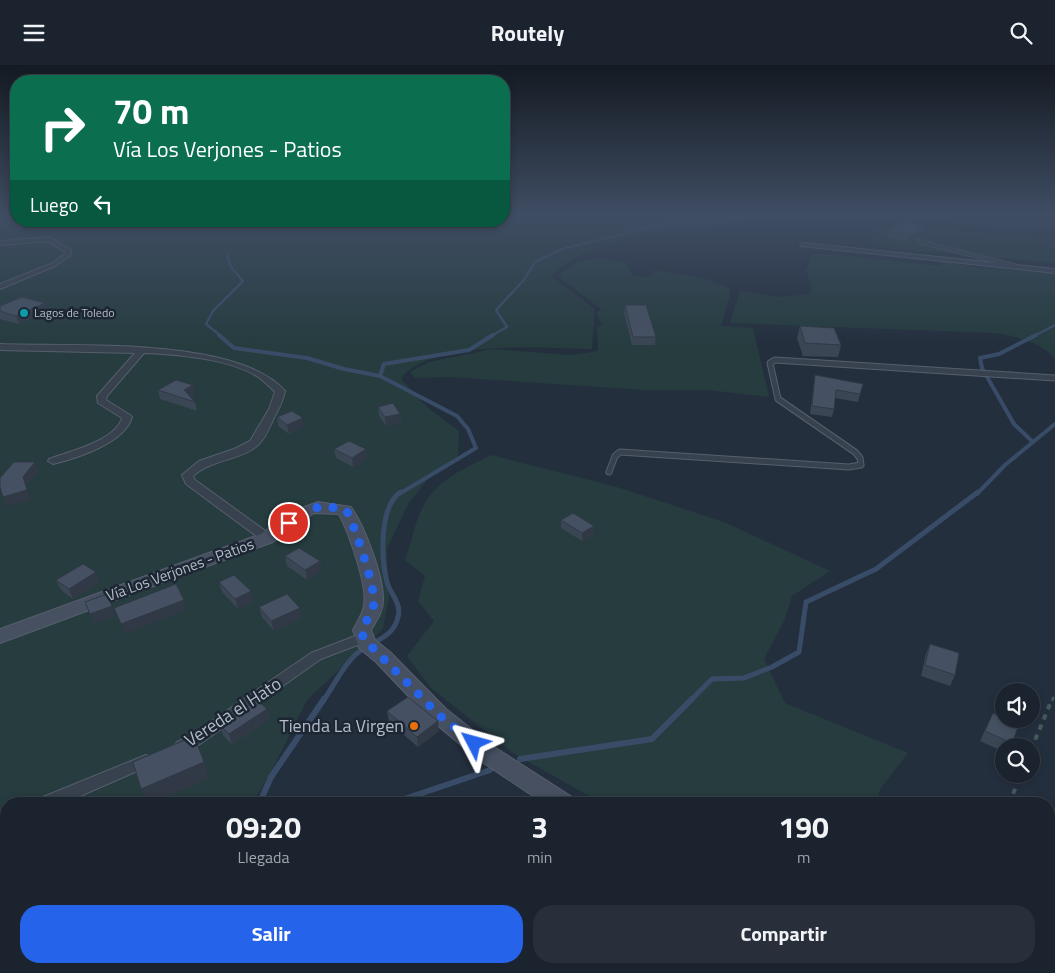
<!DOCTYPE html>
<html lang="es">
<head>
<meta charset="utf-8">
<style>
	:root { --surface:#1b232e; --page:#282f3a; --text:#f1f3f6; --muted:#a0a4aa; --line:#39404a; --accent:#2563eb }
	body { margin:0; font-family:"Titillium Web",sans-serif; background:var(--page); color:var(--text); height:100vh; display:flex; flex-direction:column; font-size:19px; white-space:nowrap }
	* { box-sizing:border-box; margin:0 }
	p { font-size:16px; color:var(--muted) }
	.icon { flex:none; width:28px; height:28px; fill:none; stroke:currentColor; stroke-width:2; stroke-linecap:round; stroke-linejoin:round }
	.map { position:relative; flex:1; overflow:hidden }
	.side { position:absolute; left:0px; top:732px; width:1055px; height:176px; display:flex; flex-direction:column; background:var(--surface); border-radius:20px 20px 0 0; box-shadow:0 2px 8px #0003,0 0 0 1px var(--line) }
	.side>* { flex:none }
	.banner { position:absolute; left:10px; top:10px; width:500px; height:152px; border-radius:20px; box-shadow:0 2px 8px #0003,0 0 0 1px var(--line); background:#0b6e4f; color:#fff; overflow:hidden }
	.controls { position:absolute; left:995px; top:618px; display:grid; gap:10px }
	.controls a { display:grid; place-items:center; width:45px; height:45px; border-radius:50%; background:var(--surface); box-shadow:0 2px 8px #0003,0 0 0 1px var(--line); font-size:25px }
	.pin { position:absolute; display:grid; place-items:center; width:42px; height:42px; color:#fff; margin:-21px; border:2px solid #fff; border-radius:50%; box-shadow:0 1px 5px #0007 }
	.me { position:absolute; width:55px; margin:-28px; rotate:309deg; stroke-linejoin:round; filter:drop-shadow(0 0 4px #0008) }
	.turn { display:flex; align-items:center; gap:18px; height:105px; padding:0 20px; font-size:22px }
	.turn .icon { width:65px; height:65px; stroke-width:2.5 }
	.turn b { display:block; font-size:35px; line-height:42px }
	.then { display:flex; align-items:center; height:48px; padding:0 20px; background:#0003; gap:10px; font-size:19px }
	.eta { display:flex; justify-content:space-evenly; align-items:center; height:85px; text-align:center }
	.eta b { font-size:30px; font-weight:700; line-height:35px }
	.action { display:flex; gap:10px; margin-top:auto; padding:10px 20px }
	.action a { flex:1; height:58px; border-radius:20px; background:var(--accent); color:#fff; font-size:20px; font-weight:700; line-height:58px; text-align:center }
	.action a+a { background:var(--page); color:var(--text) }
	header { display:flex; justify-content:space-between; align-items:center; height:65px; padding:0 20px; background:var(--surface); font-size:22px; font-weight:700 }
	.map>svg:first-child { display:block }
</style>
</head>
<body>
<header><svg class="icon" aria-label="menu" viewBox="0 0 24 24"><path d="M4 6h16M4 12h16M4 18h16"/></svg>Routely<svg class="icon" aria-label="search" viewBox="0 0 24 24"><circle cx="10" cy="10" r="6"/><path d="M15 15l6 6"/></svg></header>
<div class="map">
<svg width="1055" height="908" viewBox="0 0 1055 908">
	<rect width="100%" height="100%" fill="#242f3e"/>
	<!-- green -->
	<path fill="#263c3f" d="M0,152H16V156H504V152H858L688,162L632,173L592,185L572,194L551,211L595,244L592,284C548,283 426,274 401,314L428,343L459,366L458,391L432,409L408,439L387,484L389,532L383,564L307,635L272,705L252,739H6V902L96,903L89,908H0Z
		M860,152H1055V164L922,157L920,152L891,158Z
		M896,160L920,164L1055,171V198L874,182L871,171L882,161Z
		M812,189H830L941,201V196L980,203L1055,208V293C1036,275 1019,272 993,268L730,258L740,226L777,232L810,229L811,220L806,206Z
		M602,193L625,198L634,211L649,212L655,205L702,213L730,223V231L721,261L753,263L769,332L708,325H645L449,312L415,313L410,307L429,297L492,284L570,290L598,286L597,263L602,259L596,249L601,244L557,211L578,196Z
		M491,390L617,422L724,457L830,506L792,531L785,554L764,594L785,638L908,688L881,723L875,739H603L513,688L431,623L407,591L434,556L418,536L425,511L405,495C411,479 414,460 422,444C434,416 465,403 491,390Z"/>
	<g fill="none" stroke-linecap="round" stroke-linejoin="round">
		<!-- stream-far3 -->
		<path stroke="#394c67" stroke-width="2.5" d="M221,271L206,259L213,246L243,216L231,202L227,190
			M491,271L507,262L496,245L523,216L535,197L562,184L671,157L785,152
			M1034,271L1055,260"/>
		<!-- stream-far2 -->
		<path stroke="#394c67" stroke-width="4" d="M219,270L234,283L307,293L344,304L380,311L457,351L468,364L476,383L399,429
			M380,311L384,299L469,285L493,270
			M1033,377L1014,359L982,303L980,293L999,289L1036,270
			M977,429L1005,400L1055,359"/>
		<!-- stream-far1 -->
		<path stroke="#394c67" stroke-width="5" d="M323,636C333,622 342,603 354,591C368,577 393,575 398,552C402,538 390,529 387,517C381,494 379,440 401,427
			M690,636L712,614L744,613L772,602L799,587L806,537L876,504L978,427"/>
		<!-- stream -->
		<path stroke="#394c67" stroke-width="6" d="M520,694L652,674L692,634
			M259,739L271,712L324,634
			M390,739L490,705
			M130,908L140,902"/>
		<defs>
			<path id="lane-far1" d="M918,176L1015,201"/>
			<path id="lane" d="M609,407L615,391L620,387L849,402L861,400L860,393L855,387L778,334L770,298L775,295L1055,313"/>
			<path id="street" d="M16,153V156H18L0,160V156Z
				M49,172L71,185L70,191L55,201L0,224V219L51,199L65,189V187L48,176L0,180V176Z
				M803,178L1055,204V208L801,181L800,180Z
				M0,279C70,282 237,271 285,326C283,337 278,345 273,355C269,363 266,372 259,379C243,395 212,394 193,411L195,415L271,470L273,473L271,476H263L186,419L182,410L199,396L234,384L250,376L269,344L275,327C270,322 264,316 258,312C231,294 175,289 144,288L107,331L106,335L130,350L132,352C125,378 77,393 53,399L48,396L49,394C70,386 115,376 122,353L98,338L97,331L135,288L0,285Z
				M363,568L368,570L370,573L368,576L321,594L200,679L182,687L177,685L174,681L177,677L190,671L311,588Z
				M146,690L151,692L154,696L151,700L62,739H36L38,734Z
				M6,749V763L0,765V751Z"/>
			<path id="secondary" d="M318,437L351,442C365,462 384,512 383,536C383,547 376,556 371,565L375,575L390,587L446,644L494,682L572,732L575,739H545L478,694L432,656L376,597L359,583L353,565C357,557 363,549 364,540C368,521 348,466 339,449L314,448L273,477L0,578V564L261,469L296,445Z
				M901,902H934L937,908H903Z"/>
		</defs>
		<!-- lane-far1 casing -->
		<use href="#lane-far1" stroke="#565f6c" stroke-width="5"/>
		<!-- lane casing -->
		<use href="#lane" stroke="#565f6c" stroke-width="7"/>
		<!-- street casing -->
		<use href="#street" stroke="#565f6c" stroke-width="2"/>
		<!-- secondary casing -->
		<use href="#secondary" stroke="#565f6c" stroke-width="2"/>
		<!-- path-far1 -->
		<path stroke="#44595c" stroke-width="2.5" stroke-dasharray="4.5 4.5" stroke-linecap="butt" d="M1052,636L1055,628"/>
		<!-- path -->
		<path stroke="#44595c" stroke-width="4" stroke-dasharray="5.5 5.5" stroke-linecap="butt" d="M1031,685L1052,634
			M1009,739L1021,709"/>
		<!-- lane-far1 -->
		<use href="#lane-far1" stroke="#38414e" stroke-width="4"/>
		<!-- lane -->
		<use href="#lane" stroke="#38414e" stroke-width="5"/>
		<!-- street -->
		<use href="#street" fill="#38414e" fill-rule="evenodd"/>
		<!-- secondary -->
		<use href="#secondary" fill="#465061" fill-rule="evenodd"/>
	</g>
	<!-- wall -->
	<path fill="#3b4654" d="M888,165L924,169L908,177L886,172Z
		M45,238L47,246L19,259L0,254V241Z
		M625,240L656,272L655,280H632L624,248Z
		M800,261L841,280L838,292L803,291L797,273Z
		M815,310L863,319L858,337L835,333L834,344L832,352L810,349L814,318Z
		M158,325L195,329L190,332L195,337L197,346L160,334Z
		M378,342L400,349L401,358L386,361L379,351Z
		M277,352L304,362L289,369L278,361Z
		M334,384H366L367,394L353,402L336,393Z
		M561,455L594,461L593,469L582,476L561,463Z
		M285,491L320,496L321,506L307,515L287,501Z
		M56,515L100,517L73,534L61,525Z
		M219,517L254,536L238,544L222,527Z
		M259,542L302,553L274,566L262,552Z
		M930,579L955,610L950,621L921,611L926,589Z
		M267,644L270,654L232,680L223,670L220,660Z
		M387,646L439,666L418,682L389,657Z
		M993,648L1012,678L1011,681H1004V687L980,676Z"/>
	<!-- shaded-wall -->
	<path fill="#303945" d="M926,162L924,169L908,177L910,170Z
		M45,238L47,246L19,259L16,251Z
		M193,320L195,329L186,334L184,325Z
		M400,349L401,358L386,361L385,352Z
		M303,353L304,362L289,369L287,360Z
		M366,384L367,394L353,402L352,393Z
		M35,397L39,406L26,421L31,435L7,442L3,432L23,412Z
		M594,461L593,469L582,476V468Z
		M320,496L321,506L307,515L305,505Z
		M96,507L100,517L73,534L69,524Z
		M251,526L254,536L238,544L235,534Z
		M184,535L187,545L125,569L121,559Z
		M112,541L116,551L94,559L90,549Z
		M300,543L302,553L274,566L271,556Z
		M267,644L270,654L232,680L229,669Z
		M438,656L439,666L418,682L417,672Z
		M204,697L209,713L151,739H147L141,724Z"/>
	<!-- building -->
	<path fill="#455162" stroke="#303945" d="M905,156L926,162L910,170L888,165Z
		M22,232L45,238L16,251L0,246V241Z
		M625,240H646L656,272H633Z
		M800,261L834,263L841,280L805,278Z
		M815,310L863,319L860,329L836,325L834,344L812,341Z
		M176,315L193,320L184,325L195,337L158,325Z
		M393,338L400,349L385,352L378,342Z
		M292,346L303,353L287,360L277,352Z
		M349,376L366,384L352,393L334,384Z
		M14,397H35L23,412L27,425L3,432L0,422V413Z
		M573,448L594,461L582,468L561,455Z
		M299,483L320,496L305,505L285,491Z
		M83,499L96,507L69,524L56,515Z
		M234,510L251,526L235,534L219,517Z
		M176,519L184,535L121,559L114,543Z
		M107,529L112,541L90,549L85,537Z
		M287,529L300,543L271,556L259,542Z
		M930,579L959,588L955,610L925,600Z
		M408,632L438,656L417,672L387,646Z
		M257,635L267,644L229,669L220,660Z
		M993,648L1004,653V654H1006L1019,660L1012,678L985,666Z
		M194,671L204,697L141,724L133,697Z
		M930,733L941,739H928Z"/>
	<!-- sky -->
	<linearGradient id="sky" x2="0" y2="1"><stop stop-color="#141a22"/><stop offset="0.54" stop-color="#3f4d63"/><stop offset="1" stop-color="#3f4d63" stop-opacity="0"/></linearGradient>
	<rect width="1055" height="279" fill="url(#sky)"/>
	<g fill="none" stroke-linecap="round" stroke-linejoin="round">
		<!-- route -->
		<path stroke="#2563eb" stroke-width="9" stroke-dasharray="0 16.2" d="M289,458C307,441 322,439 346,445C354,458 375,522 374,537C373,550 361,558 363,573L439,650L474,678"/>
	</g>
	<!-- markers -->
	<circle fill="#0f9aa8" stroke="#1d2633" stroke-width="2" cx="24" cy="248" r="5"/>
	<circle fill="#e8710a" stroke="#1d2633" stroke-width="2" cx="414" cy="661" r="5"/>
	<g text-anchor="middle" stroke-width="5" stroke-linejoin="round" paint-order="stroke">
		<!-- far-poi labels -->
		<g font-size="12" fill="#b4bcc9" stroke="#1d2633" text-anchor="start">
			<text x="34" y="252">Lagos de Toledo</text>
		</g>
		<!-- street labels -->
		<g font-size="15" fill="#b4bcc9" stroke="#1d2633">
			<text transform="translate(180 505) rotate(-20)" y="5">Vía Los Verjones - Patios</text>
		</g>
		<!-- near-street labels -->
		<g font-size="18" fill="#b4bcc9" stroke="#1d2633">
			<text transform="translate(233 647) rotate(-33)" y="6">Vereda el Hato</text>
		</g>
		<!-- near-poi labels -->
		<g font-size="18" fill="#b4bcc9" stroke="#1d2633" text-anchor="end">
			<text x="404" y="667">Tienda La Virgen</text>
		</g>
	</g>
</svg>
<div class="controls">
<a><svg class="icon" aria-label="sound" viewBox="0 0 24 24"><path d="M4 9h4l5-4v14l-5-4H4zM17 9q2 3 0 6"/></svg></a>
<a><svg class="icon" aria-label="search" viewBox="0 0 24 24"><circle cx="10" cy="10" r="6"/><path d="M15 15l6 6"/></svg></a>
</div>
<div class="pin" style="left:289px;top:458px;background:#d93025"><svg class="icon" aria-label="arrive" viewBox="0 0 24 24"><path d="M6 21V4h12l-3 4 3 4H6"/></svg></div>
<svg class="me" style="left:474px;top:678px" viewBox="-20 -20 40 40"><path d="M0-17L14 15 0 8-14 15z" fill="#2563eb" stroke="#fff" stroke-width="4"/></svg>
<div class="banner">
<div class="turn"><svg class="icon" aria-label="right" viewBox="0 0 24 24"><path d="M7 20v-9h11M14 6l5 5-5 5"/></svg><div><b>70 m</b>Vía Los Verjones - Patios</div></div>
<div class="then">Luego<svg class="icon" aria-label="left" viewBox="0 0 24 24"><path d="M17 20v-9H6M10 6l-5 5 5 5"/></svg></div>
</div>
<section class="side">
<div class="eta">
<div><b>09:20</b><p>Llegada</p></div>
<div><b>3</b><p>min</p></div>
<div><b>190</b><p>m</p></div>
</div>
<div class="action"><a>Salir</a><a>Compartir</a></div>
</section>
</div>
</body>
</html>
